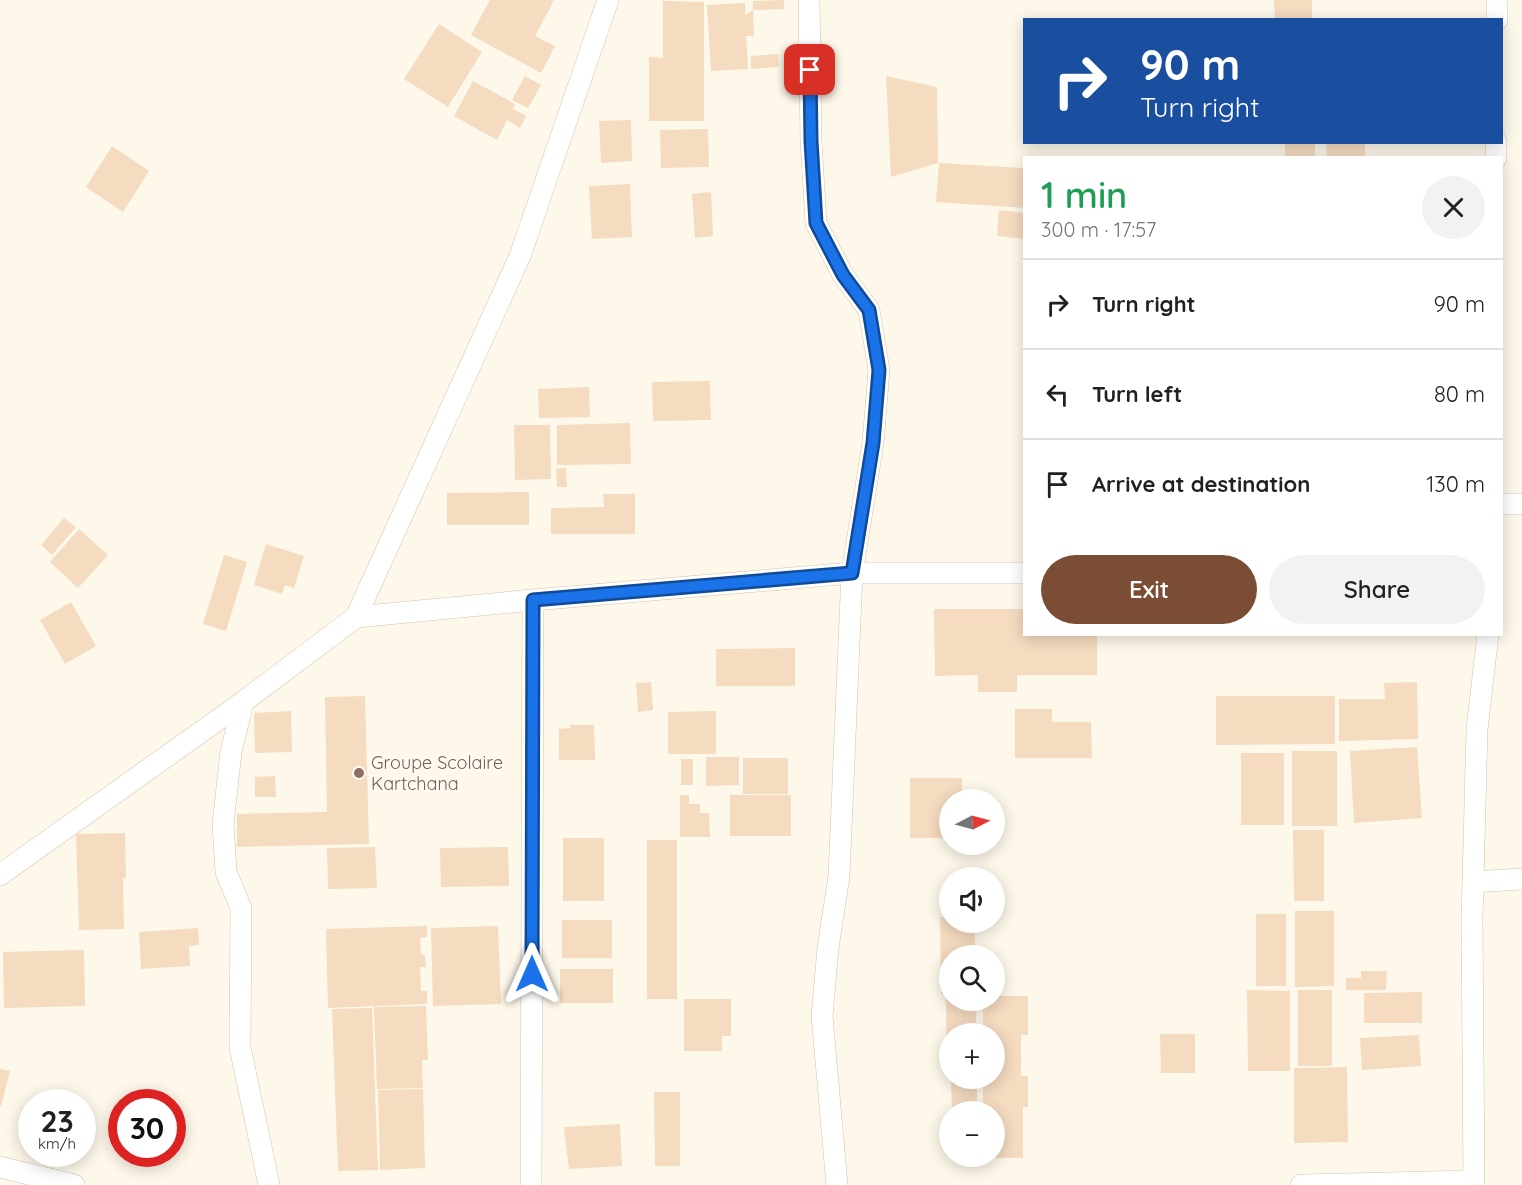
<!DOCTYPE html>
<html lang="en">
<head>
<meta charset="utf-8">
<style>
	:root { --surface:#fff; --page:#f2f2f2; --text:#202124; --muted:#757577; --line:#e0e0e0; --accent:#7c4d35 }
	body { margin:0; font-family:Quicksand,sans-serif; background:var(--page); color:var(--text); height:100vh; display:flex; flex-direction:column; font-size:22px; white-space:nowrap }
	* { box-sizing:border-box; margin:0 }
	p { font-size:20px; color:var(--muted) }
	.icon { flex:none; width:33px; height:33px; fill:none; stroke:currentColor; stroke-width:2; stroke-linecap:round; stroke-linejoin:round }
	.map { position:relative; flex:1; overflow:hidden }
	.sheet { position:absolute; left:1023px; top:156px; width:480px; height:480px; display:flex; flex-direction:column; background:var(--surface); border-radius:0px; box-shadow:0 3px 15px #0003 }
	.sheet>* { flex:none }
	.banner { position:absolute; left:1023px; top:18px; width:480px; height:126px; border-radius:0px; box-shadow:0 3px 15px #0003; background:#1a4fa0; color:#fff; overflow:hidden }
	.needle { width:39px; rotate:84deg }
	.fabs { position:absolute; left:939px; top:789px; display:grid; gap:12px }
	.fabs a { display:grid; place-items:center; width:66px; height:66px; border-radius:50%; background:var(--surface); box-shadow:0 3px 15px #0003; font-size:30px }
	.speed { position:absolute; left:18px; top:1089px; display:flex; gap:12px; font-size:30px; font-weight:700; text-align:center }
	.speed>* { display:grid; place-content:center; width:78px; height:78px; border-radius:50%; background:var(--surface); box-shadow:0 3px 15px #0003; line-height:1 }
	.speed small { font-size:15px; font-weight:400 }
	.speed .limit { border:9px solid #d22; background:#fff; color:#111 }
	.pin { position:absolute; display:grid; place-items:center; width:51px; height:51px; color:#fff; margin:-26px; border-radius:12px; box-shadow:0 3px 9px #0006 }
	.me { position:absolute; width:66px; margin:-33px; rotate:0deg; stroke-linejoin:round; filter:drop-shadow(0 0 4px #0008) }
	.turn { display:flex; align-items:center; gap:21px; height:126px; padding:0 18px; font-size:27px }
	.turn .icon { width:78px; height:78px; stroke-width:2.5 }
	.turn b { display:block; font-size:42px; line-height:51px }
	.round { display:grid; place-items:center; flex:none; width:63px; height:63px; border-radius:32px; background:var(--page) }
	.summary { display:flex; align-items:center; justify-content:space-between; height:102px; padding:0 18px }
	h1 { font-size:36px; font-weight:600; line-height:45px; color:#1e9e55 }
	.cta { display:flex; gap:12px; margin-top:auto; padding:12px 18px }
	.cta a { flex:1; height:69px; border-radius:36px; background:var(--accent); color:#fff; font-size:24px; font-weight:600; line-height:69px; text-align:center }
	.cta a+a { background:var(--page); color:var(--text) }
	ul { padding:0; list-style:none }
	li { display:flex; align-items:center; gap:18px; height:90px; padding:0 18px; border-top:2px solid var(--line) }
	li div { flex:1 }
	li b { display:block; font-size:22px }
	li em { font-style:normal }
	.map>svg:first-child { display:block }
</style>
</head>
<body>
<div class="map">
<svg width="1522" height="1185" viewBox="0 0 1522 1185">
	<rect width="100%" height="100%" fill="#fef8ea"/>
	<!-- building -->
	<path fill="#f5dbc0" d="M490,0H554L535,36L555,46L541,73L471,35Z
		M784,0V9L753,10L754,36H746L748,69L711,71L707,5L745,3V15L753,10V1Z
		M1274,0H1312V20H1275Z
		M663,1L704,2V121H649V57L663,58Z
		M439,24L482,52L448,107L404,79Z
		M778,54L779,67L751,69V56Z
		M525,76L541,85L528,108L512,100Z
		M886,76L937,87L938,163L891,177Z
		M473,81L515,104L513,109L526,116L520,128L507,120L497,140L454,116Z
		M631,120L632,161L601,163L599,121Z
		M708,129L709,167L661,168L660,130Z
		M1285,142H1315V158H1285Z
		M1326,142H1365V158H1327Z
		M112,146L149,171L123,212L86,187Z
		M939,163L1024,168V208L936,202Z
		M630,184L632,237L592,239L589,186Z
		M711,192L713,236L695,238L692,194Z
		M999,210L1024,213V239L997,236Z
		M710,381L711,420L653,421L652,382Z
		M589,387L590,417L539,418L538,389Z
		M630,423L631,464L557,465V425Z
		M514,425H550L551,479L515,480Z
		M566,468L567,487H557L556,469Z
		M529,492V525H447V493Z
		M603,494H635V534H551V508L604,507Z
		M64,518L76,527L52,555L41,545Z
		M79,529L108,555L78,588L50,562Z
		M266,544L304,556L294,588L285,585L282,594L254,585Z
		M224,555L247,562L226,631L203,624Z
		M71,602L96,646L65,664L40,620Z
		M934,609H1024V634H1097V675H1017V692H978V675L935,676Z
		M795,648V686H716V649Z
		M651,682L653,710L638,712L636,683Z
		M1417,682L1418,739L1339,741V699H1385L1384,683Z
		M365,696L369,844L237,847V814L327,812L325,697Z
		M1216,696H1335V744L1216,745Z
		M1015,709H1052V722H1091L1092,758H1015Z
		M291,711L292,752L255,753L254,713Z
		M716,711V754H668V712Z
		M570,725H594L595,760H559V729L570,728Z
		M1417,747L1422,818L1354,823L1350,751Z
		M1292,751H1337V826H1292Z
		M1241,753H1284V825H1241Z
		M706,757H739V785L706,786Z
		M743,758H788V794H743Z
		M681,759H693V785H681Z
		M275,776L276,797H255V777Z
		M910,778H962V800H950V838H910Z
		M680,795H689V804H700V813H709L710,837H680Z
		M730,795H791V836H730Z
		M1293,830H1324V901H1294Z
		M125,833L126,878H123L124,929L79,930L76,834Z
		M563,838H604V901H563Z
		M647,840H677V999H647Z
		M375,847L377,888L328,889L327,848Z
		M508,847L509,886L441,887L440,848Z
		M1295,911H1334V986L1295,987Z
		M1256,914H1286V986H1256Z
		M940,917H950V922H975V956H950V994H941Z
		M562,920H612V958H562Z
		M427,926V937L420,938L421,955H425L426,967H420L421,991H427V1004L328,1008L326,929Z
		M498,926L501,1004L433,1006L431,928Z
		M198,928L199,945L189,946L190,966L141,969L139,932Z
		M84,950L85,1006L4,1008L3,952Z
		M560,969H613V1003H560Z
		M1361,971H1387L1386,990H1346V978H1361Z
		M1247,990L1290,991V1071H1248Z
		M1298,990H1332V1066H1298Z
		M1422,992V1023H1364V993Z
		M994,996H1028V1035H1021V1076H1028V1107H1023V1158H994V1112H983V1078H994V1034H983V1000H994Z
		M684,999H731V1036H722V1051H684Z
		M946,999L976,1000V1034H950V1075H947Z
		M426,1006L428,1060H422L423,1088L377,1089L374,1007Z
		M372,1008L378,1170L338,1171L332,1009Z
		M1160,1034H1195V1073H1161Z
		M1419,1035L1421,1066L1362,1070L1360,1038Z
		M1347,1067L1348,1142L1294,1143V1068Z
		M0,1069L10,1071L1,1106H0Z
		M951,1080H977V1112H952Z
		M423,1089L425,1168L380,1170L378,1090Z
		M654,1092H680V1166H655Z
		M620,1124L622,1166L569,1169L564,1127Z"/>
	<g fill="none" stroke-linecap="round" stroke-linejoin="round">
		<defs>
			<path id="street" d="M809,0L811,141L816,223L843,275L869,310L879,370L873,443L852,573L839,876L828,948L822,1016L837,1185
				M1497,20V0
				M1496,158V142
				M1502,504H1522
				M356,617L533,600L852,573H1024
				M243,702L231,752L223,824L226,872L241,908L240,1047L269,1185
				M0,875L243,702L356,617L520,256L608,0
				M1473,882L1522,879
				M0,1167L74,1185
				M531,1185L533,600
				M1301,1185L1474,1181
				M1474,1185L1472,919L1477,729L1488,634"/>
		</defs>
		<!-- street casing -->
		<use href="#street" stroke="#d2c2ae" stroke-width="22"/>
		<!-- street -->
		<use href="#street" stroke="#fff" stroke-width="21"/>
	</g>
	<g fill="none" stroke-linecap="round" stroke-linejoin="round">
		<defs>
			<path id="route" d="M532,974L533,600L852,573L873,443L879,370L869,310L843,275L816,223L811,141L810,70"/>
		</defs>
		<!-- route casing -->
		<use href="#route" stroke="#114b97" stroke-width="15"/>
		<!-- route -->
		<use href="#route" stroke="#1a73e8" stroke-width="10"/>
	</g>
	<!-- markers -->
	<circle fill="#8d6e63" stroke="#fffbf2" stroke-width="2" cx="359" cy="773" r="6"/>
	<g text-anchor="middle" stroke-width="4.5" stroke-linejoin="round" paint-order="stroke">
		<!-- education labels -->
		<g font-size="18" fill="#785e54" stroke="#fffbf2" text-anchor="start">
			<text x="371" y="769">Groupe Scolaire<tspan x="371" dy="21">Kartchana</tspan></text>
		</g>
	</g>
</svg>
<div class="fabs">
<a><svg class="needle" viewBox="-14 -14 28 28"><path d="M0-13l5 13h-10z" fill="#e53935"/><path d="M0 13l5-13h-10z" fill="#757577"/></svg></a>
<a><svg class="icon" aria-label="sound" viewBox="0 0 24 24"><path d="M4 9h4l5-4v14l-5-4H4zM17 9q2 3 0 6"/></svg></a>
<a><svg class="icon" aria-label="search" viewBox="0 0 24 24"><circle cx="10" cy="10" r="6"/><path d="M15 15l6 6"/></svg></a>
<a>+</a>
<a>−</a>
</div>
<div class="speed"><div>23<small>km/h</small></div><div class="limit">30</div></div>
<div class="pin" style="left:810px;top:70px;background:#d93025"><svg class="icon" aria-label="arrive" viewBox="0 0 24 24"><path d="M6 21V4h12l-3 4 3 4H6"/></svg></div>
<svg class="me" style="left:532px;top:974px" viewBox="-20 -20 40 40"><path d="M0-17L14 15 0 8-14 15z" fill="#1a73e8" stroke="#fff" stroke-width="4"/></svg>
<div class="banner">
<div class="turn"><svg class="icon" aria-label="right" viewBox="0 0 24 24"><path d="M7 20v-9h11M14 6l5 5-5 5"/></svg><div><b>90 m</b>Turn right</div></div>
</div>
<section class="sheet">
<div class="summary"><div><h1>1 min</h1><p>300 m · 17:57</p></div><a class="round"><svg class="icon" aria-label="close" viewBox="0 0 24 24"><path d="M6 6l12 12M18 6L6 18"/></svg></a></div>
<ul>
<li><svg class="icon" aria-label="right" viewBox="0 0 24 24"><path d="M7 20v-9h11M14 6l5 5-5 5"/></svg><div><b>Turn right</b></div><em>90 m</em></li>
<li><svg class="icon" aria-label="left" viewBox="0 0 24 24"><path d="M17 20v-9H6M10 6l-5 5 5 5"/></svg><div><b>Turn left</b></div><em>80 m</em></li>
<li><svg class="icon" aria-label="arrive" viewBox="0 0 24 24"><path d="M6 21V4h12l-3 4 3 4H6"/></svg><div><b>Arrive at destination</b></div><em>130 m</em></li>
</ul>
<div class="cta"><a>Exit</a><a>Share</a></div>
</section>
</div>
</body>
</html>
